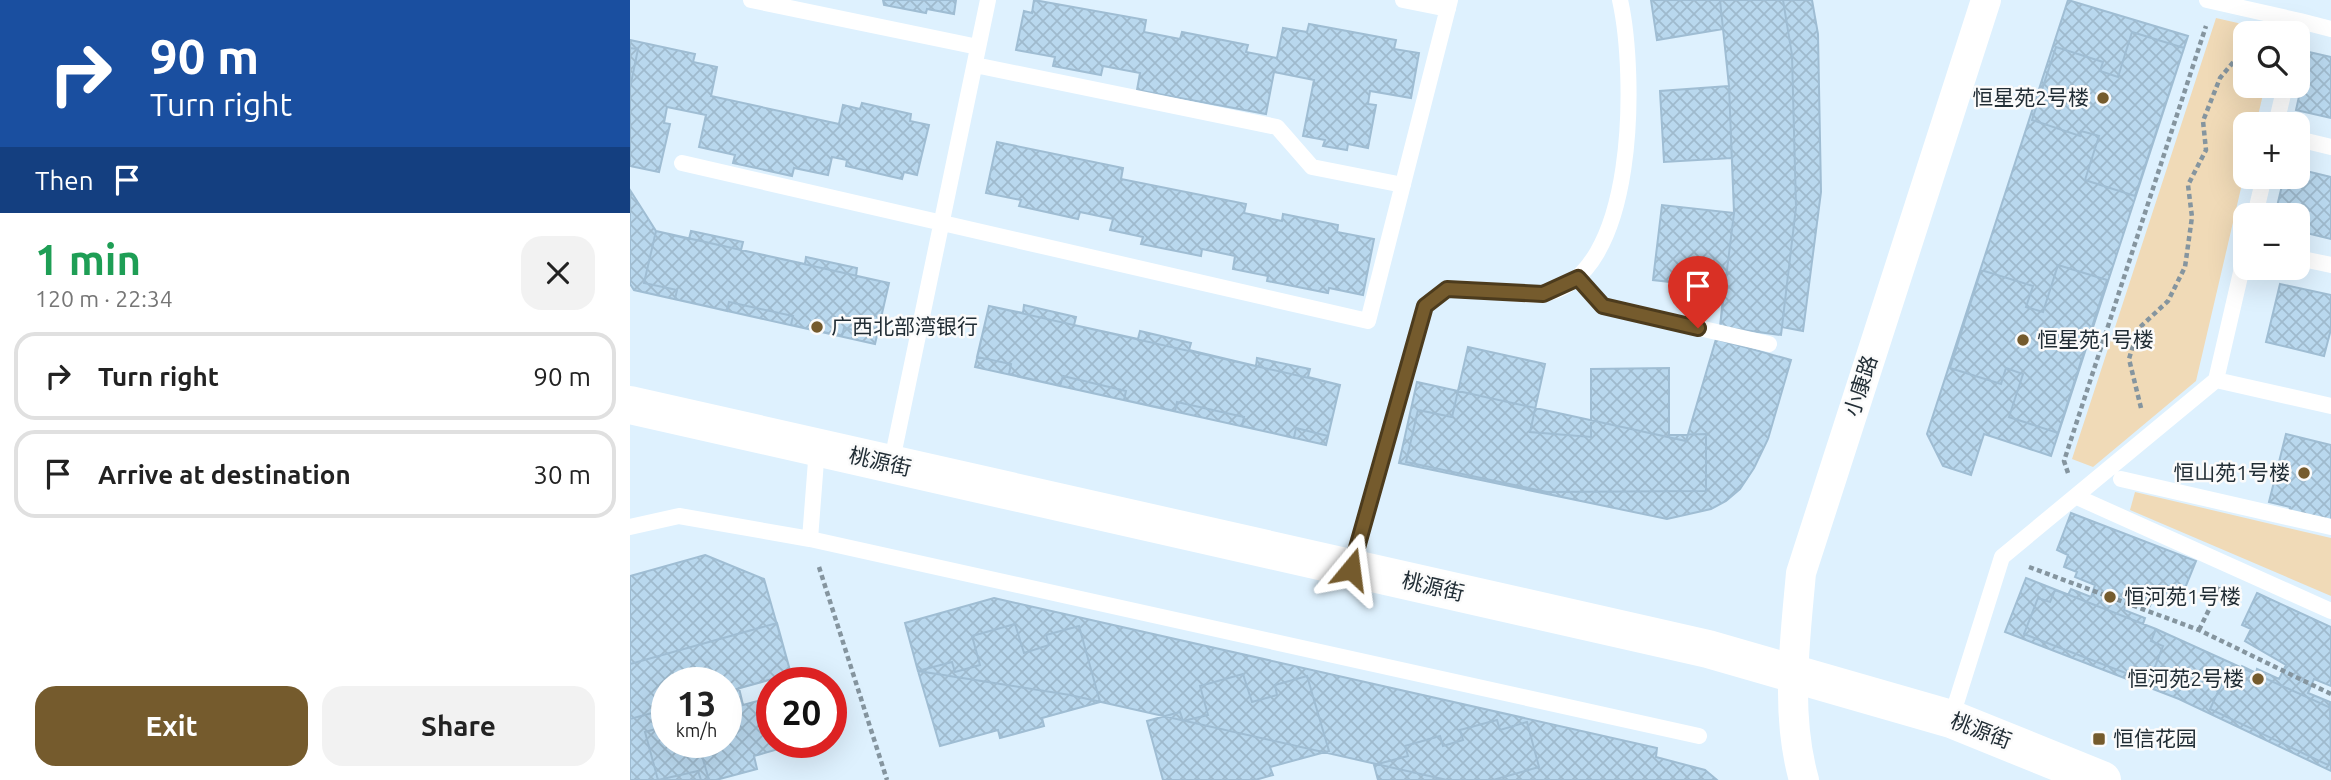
<!DOCTYPE html>
<html lang="en">
<head>
<meta charset="utf-8">
<style>
	:root { --surface:#fff; --page:#f2f2f2; --text:#222; --muted:#767676; --line:#e0e0e0; --accent:#755b2d }
	body { margin:0; font-family:Ubuntu,"Noto Sans SC",sans-serif; background:var(--page); color:var(--text); height:100vh; display:flex; flex-direction:column; font-size:26px; white-space:nowrap }
	* { box-sizing:border-box; margin:0 }
	p { font-size:23px; color:var(--muted) }
	.icon { flex:none; width:38px; height:38px; fill:none; stroke:currentColor; stroke-width:2; stroke-linecap:round; stroke-linejoin:round }
	.map { position:relative; flex:1; overflow:hidden }
	.panel { display:flex; flex-direction:column; background:var(--surface); width:630px }
	.panel>* { flex:none }
	.guide { background:#1a4fa0; color:#fff; overflow:hidden }
	.tools { position:absolute; left:1603px; top:21px; display:grid; gap:14px }
	.tools a { display:grid; place-items:center; width:77px; height:77px; border-radius:14px; background:var(--surface); box-shadow:0 7px 28px #0002; font-size:35px }
	.speed { position:absolute; left:21px; top:667px; display:flex; gap:14px; font-size:35px; font-weight:700; text-align:center }
	.speed>* { display:grid; place-content:center; width:91px; height:91px; border-radius:50%; background:var(--surface); box-shadow:0 7px 28px #0002; line-height:1 }
	.speed small { font-size:18px; font-weight:400 }
	.speed .limit { border:10px solid #d22; background:#fff; color:#111 }
	.pin { position:absolute; display:grid; place-items:center; width:60px; height:60px; color:#fff; margin:-72px -30px; border-radius:50% 50% 50% 0; rotate:-45deg; box-shadow:0 0 7px #0007 }
	.pin .icon { rotate:45deg }
	.me { position:absolute; width:77px; margin:-38px; rotate:16deg; stroke-linejoin:round; filter:drop-shadow(0 0 5px #0008) }
	.turn { display:flex; align-items:center; gap:24px; height:147px; padding:0 35px; font-size:32px }
	.turn .icon { width:91px; height:91px; stroke-width:2.5 }
	.turn b { display:block; font-size:49px; line-height:60px }
	.then { display:flex; align-items:center; height:66px; padding:0 35px; background:#0003; gap:14px; font-size:26px }
	.round { display:grid; place-items:center; flex:none; width:74px; height:74px; border-radius:21px; background:var(--page) }
	.overview { display:flex; align-items:center; justify-content:space-between; height:119px; padding:0 35px }
	h1 { font-size:42px; font-weight:700; line-height:52px; color:#1e9e55 }
	.button { display:flex; gap:14px; margin-top:auto; padding:14px 35px }
	.button a { flex:1; height:80px; border-radius:21px; background:var(--accent); color:#fff; font-size:28px; font-weight:700; line-height:80px; text-align:center }
	.button a+a { background:var(--page); color:var(--text) }
	ul { padding:0; list-style:none }
	li { display:flex; align-items:center; gap:21px; height:88px; margin:0 14px 10px; padding:0 21px; border:4px solid var(--line); border-radius:21px }
	li div { flex:1 }
	li b { display:block; font-size:26px }
	li em { font-style:normal }
	main { display:flex; flex:1; min-height:0 }
	.map>svg:first-child { display:block }
</style>
</head>
<body>
<main>
<section class="panel">
<div class="guide">
<div class="turn"><svg class="icon" aria-label="right" viewBox="0 0 24 24"><path d="M7 20v-9h11M14 6l5 5-5 5"/></svg><div><b>90 m</b>Turn right</div></div>
<div class="then">Then<svg class="icon" aria-label="arrive" viewBox="0 0 24 24"><path d="M6 21V4h12l-3 4 3 4H6"/></svg></div>
</div>
<div class="overview"><div><h1>1 min</h1><p>120 m · 22:34</p></div><a class="round"><svg class="icon" aria-label="close" viewBox="0 0 24 24"><path d="M6 6l12 12M18 6L6 18"/></svg></a></div>
<ul>
<li><svg class="icon" aria-label="right" viewBox="0 0 24 24"><path d="M7 20v-9h11M14 6l5 5-5 5"/></svg><div><b>Turn right</b></div><em>90 m</em></li>
<li><svg class="icon" aria-label="arrive" viewBox="0 0 24 24"><path d="M6 21V4h12l-3 4 3 4H6"/></svg><div><b>Arrive at destination</b></div><em>30 m</em></li>
</ul>
<div class="button"><a>Exit</a><a>Share</a></div>
</section>
<div class="map">
<svg width="1701" height="780" viewBox="0 0 1701 780">
	<defs>
		<pattern id="building-cross-hatch" width="8" height="8" patternUnits="userSpaceOnUse" patternTransform="scale(1.75)"><rect width="8" height="8" fill="#b9d8ee"/><path d="M0 0l8 8M0 8l8-8" fill="none" stroke="#9fbacd"/></pattern>
	</defs>
	<rect width="100%" height="100%" fill="#def1fe"/>
	<!-- green -->
	<path fill="#f0dab7" d="M1586,18L1647,32L1615,33V86H1635L1626,124H1615V171L1566,381L1463,467L1442,459Z
		M1505,492L1701,538V596L1500,510Z"/>
	<!-- building -->
	<path fill="url(#building-cross-hatch)" stroke="#9fbdd3" stroke-width="2" d="M253,0H326L324,14L297,9L296,13L254,5Z
		M404,0L516,20L514,32L550,39L552,32L618,45L616,52L647,58L653,28L677,32L679,24L766,40L764,49L789,53L781,98L740,91L738,104L746,105L738,148L718,144L717,150L693,146L695,140L673,136L684,80L644,72L636,114L507,90L510,73L473,66L471,75L423,66L425,57L386,50L394,11L402,13Z
		M1021,0H1153L1162,55L1166,207L1151,335L1090,327L1094,288L1023,280L1032,205L1104,213L1102,158L1034,162L1030,91L1099,86L1093,29L1027,40Z
		M1090,0H1182L1188,34L1191,192L1173,331L1152,327L1151,335L1090,327L1104,213L1099,86Z
		M1438,0L1558,36L1421,456L1354,434L1341,475L1313,466L1297,434Z
		M1502,32L1554,48L1505,196L1455,180L1469,136L1451,131L1450,136L1402,120L1426,47L1473,62L1470,71L1488,77Z
		M0,40L65,54L63,62L87,67L81,96L209,124L213,105L230,109L232,103L281,114L280,121L299,125L287,175L274,172L272,179L216,166L217,160L202,157L198,175L164,168L162,176L103,163L105,155L69,147L76,115L37,107L34,123L40,124L29,172L0,166Z
		M0,48L8,49L0,88Z
		M1679,52L1701,57V118L1666,110Z
		M367,142L493,168L491,179L616,204L614,213L652,221L653,214L708,225L707,232L744,239L733,295L699,288L698,293L637,281L638,276L603,269L605,256L572,249L571,256L511,244L513,237L480,230L483,219L450,212L448,219L389,206L391,200L356,193Z
		M1668,169L1701,177V239L1668,231V215H1645L1654,177H1668Z
		M0,190L26,231L259,283L245,344L4,290L0,284Z
		M26,231L59,239L61,231L113,242L111,250L175,264L176,257L227,268L226,276L259,283L247,335L214,328L212,336L161,325L163,316L99,302L97,311L45,299L47,290L14,283Z
		M1428,265L1477,280L1428,433L1379,417L1393,374L1376,368L1371,384L1320,368L1351,270L1403,286L1396,307L1413,312Z
		M1650,284L1701,295V329L1694,356L1636,342Z
		M394,305L446,317L444,325L508,339L510,331L561,343L559,350L626,366L627,358L680,369L678,377L710,385L698,436L666,428L664,438L612,426L614,417L547,402L545,411L494,400L496,391L433,376L430,386L379,374L381,364L347,357L359,306L393,313Z
		M359,306L710,385L696,445L345,367Z
		M1086,339L1161,360L1138,439L1124,468L1110,489L1096,501L1081,509L1037,519L769,463L787,382L1056,441Z
		M838,347L915,364L900,432L961,437V369L1039,368V435L1076,434V491L917,492L776,462L788,410L822,417Z
		M1656,434L1701,445V523L1659,513L1660,507L1639,502Z
		M1441,513L1566,561L1551,598L1540,594L1535,606L1522,601L1520,606L1498,597L1494,610L1515,618L1513,624L1526,629L1521,641L1533,646L1519,682L1394,634L1408,598L1420,602L1425,590L1438,595L1441,589L1461,597L1465,585L1445,577L1447,572L1434,567L1438,555L1427,550Z
		M75,555L134,579L161,674L96,692V682H37V742H68L79,780H0V576Z
		M1396,578L1526,629L1701,708V771L1549,699L1375,632Z
		M1627,593L1701,627V686L1684,679L1678,693L1700,702L1701,759L1698,765L1580,709L1596,675L1606,680L1612,666L1626,673L1627,669L1649,679L1656,665L1615,641L1621,629L1612,625Z
		M364,598L1027,748L1026,757L1075,770L1087,780H817L440,695L288,671L275,623Z
		M147,623L161,674L109,688L113,705L142,697V742L169,743L124,756L127,769L86,780H71L68,771L28,780L15,732L37,726V742H96V682H37V709L0,719V664Z
		M385,624L394,653L419,645L416,635L449,626L470,702L412,718L414,726L370,738L368,730L310,746L288,671L322,662L325,672L350,665L342,636Z
		M613,674L622,702L647,695L645,685L677,676L699,751L640,767L643,775L625,780H533L517,721L550,712L553,721L578,715L570,686Z
		M867,720L870,730L897,722L909,767L863,780H748L744,765L778,756L775,746L810,736L813,746L833,740L830,730Z"/>
	<g fill="none" stroke-linecap="round" stroke-linejoin="round">
		<!-- path -->
		<path stroke="#85959f" stroke-width="4.5" stroke-dasharray="5 3.5" stroke-linecap="butt" d="M1511,408L1499,359L1508,329L1538,301L1555,267L1562,217L1558,185L1576,150L1573,121L1590,78L1615,48
			M1438,473L1434,461L1576,26
			M189,567L257,780
			M1399,567L1569,630L1701,694
			M1569,630L1590,587"/>
		<!-- lane -->
		<path stroke="#fff" stroke-width="16" d="M121,0L348,47
			M773,0L818,9
			M1577,0L1670,21L1667,33
			M1670,21L1701,29
			M345,65L647,127L682,167L773,185
			M1646,124L1655,86
			M1668,139L1701,147
			M52,163L738,321L820,0
			M1625,215L1634,177
			M1668,258L1701,265
			M948,278L973,306L1139,344
			M1586,380L1701,406
			M261,465L358,0
			M1491,479L1701,527
			M1447,497L1701,611
			M0,527L49,516L180,539L1069,736
			M180,539L187,448
			M721,569L795,306C801,301 809,293 816,290C833,284 890,298 912,294C1009,280 1006,71 990,0
			M1321,719L1372,557L1586,380L1615,255"/>
		<!-- street -->
		<path stroke="#fff" stroke-width="30" d="M1174,780C1155,713 1165,641 1171,573L1356,0"/>
		<!-- secondary -->
		<path stroke="#fff" stroke-width="38" d="M0,405L1078,649L1321,719L1472,780"/>
	</g>
	<g fill="none" stroke-linecap="round" stroke-linejoin="round">
		<defs>
			<path id="route" d="M721,569L795,306L817,289L913,294L948,278L973,306L1068,328"/>
		</defs>
		<!-- route casing -->
		<use href="#route" stroke="#4c3b1d" stroke-width="18"/>
		<!-- route -->
		<use href="#route" stroke="#755b2d" stroke-width="12"/>
	</g>
	<!-- markers -->
	<g fill="#755b2d" stroke="#fbfbfb" stroke-width="2.5">
		<circle cx="1473" cy="98" r="7"/>
		<circle cx="187" cy="327" r="7"/>
		<circle cx="1393" cy="340" r="7"/>
		<circle cx="1674" cy="473" r="7"/>
		<circle cx="1480" cy="597" r="7"/>
		<circle cx="1628" cy="679" r="7"/>
		<rect x="1462" y="732" width="14" height="14" rx="3.5"/>
	</g>
	<g text-anchor="middle" stroke-width="5" stroke-linejoin="round" paint-order="stroke">
		<!-- poi labels -->
		<g font-size="21" fill="#212d35" stroke="#fbfbfb" text-anchor="start">
			<text x="1459" y="105" text-anchor="end">恒星苑2号楼</text>
			<text x="201" y="334">广西北部湾银行</text>
			<text x="1407" y="347">恒星苑1号楼</text>
			<text x="1660" y="480" text-anchor="end">恒山苑1号楼</text>
			<text x="1494" y="604">恒河苑1号楼</text>
			<text x="1614" y="686" text-anchor="end">恒河苑2号楼</text>
			<text x="1483" y="746">恒信花园</text>
		</g>
		<!-- street labels -->
		<g font-size="21" fill="#212d35" stroke="#fbfbfb">
			<text transform="translate(1231 386) rotate(-72)" y="7">小康路</text>
			<text transform="translate(250 462) rotate(13)" y="7">桃源街</text>
			<text transform="translate(803 587) rotate(13)" y="7">桃源街</text>
			<text transform="translate(1351 731) rotate(21)" y="7">桃源街</text>
		</g>
	</g>
</svg>
<div class="tools">
<a><svg class="icon" aria-label="search" viewBox="0 0 24 24"><circle cx="10" cy="10" r="6"/><path d="M15 15l6 6"/></svg></a>
<a>+</a>
<a>−</a>
</div>
<div class="speed"><div>13<small>km/h</small></div><div class="limit">20</div></div>
<div class="pin" style="left:1068px;top:328px;background:#d93025"><svg class="icon" aria-label="arrive" viewBox="0 0 24 24"><path d="M6 21V4h12l-3 4 3 4H6"/></svg></div>
<svg class="me" style="left:721px;top:569px" viewBox="-20 -20 40 40"><path d="M0-17L14 15 0 8-14 15z" fill="#755b2d" stroke="#fff" stroke-width="4"/></svg>
</div>
</main>
</body>
</html>
